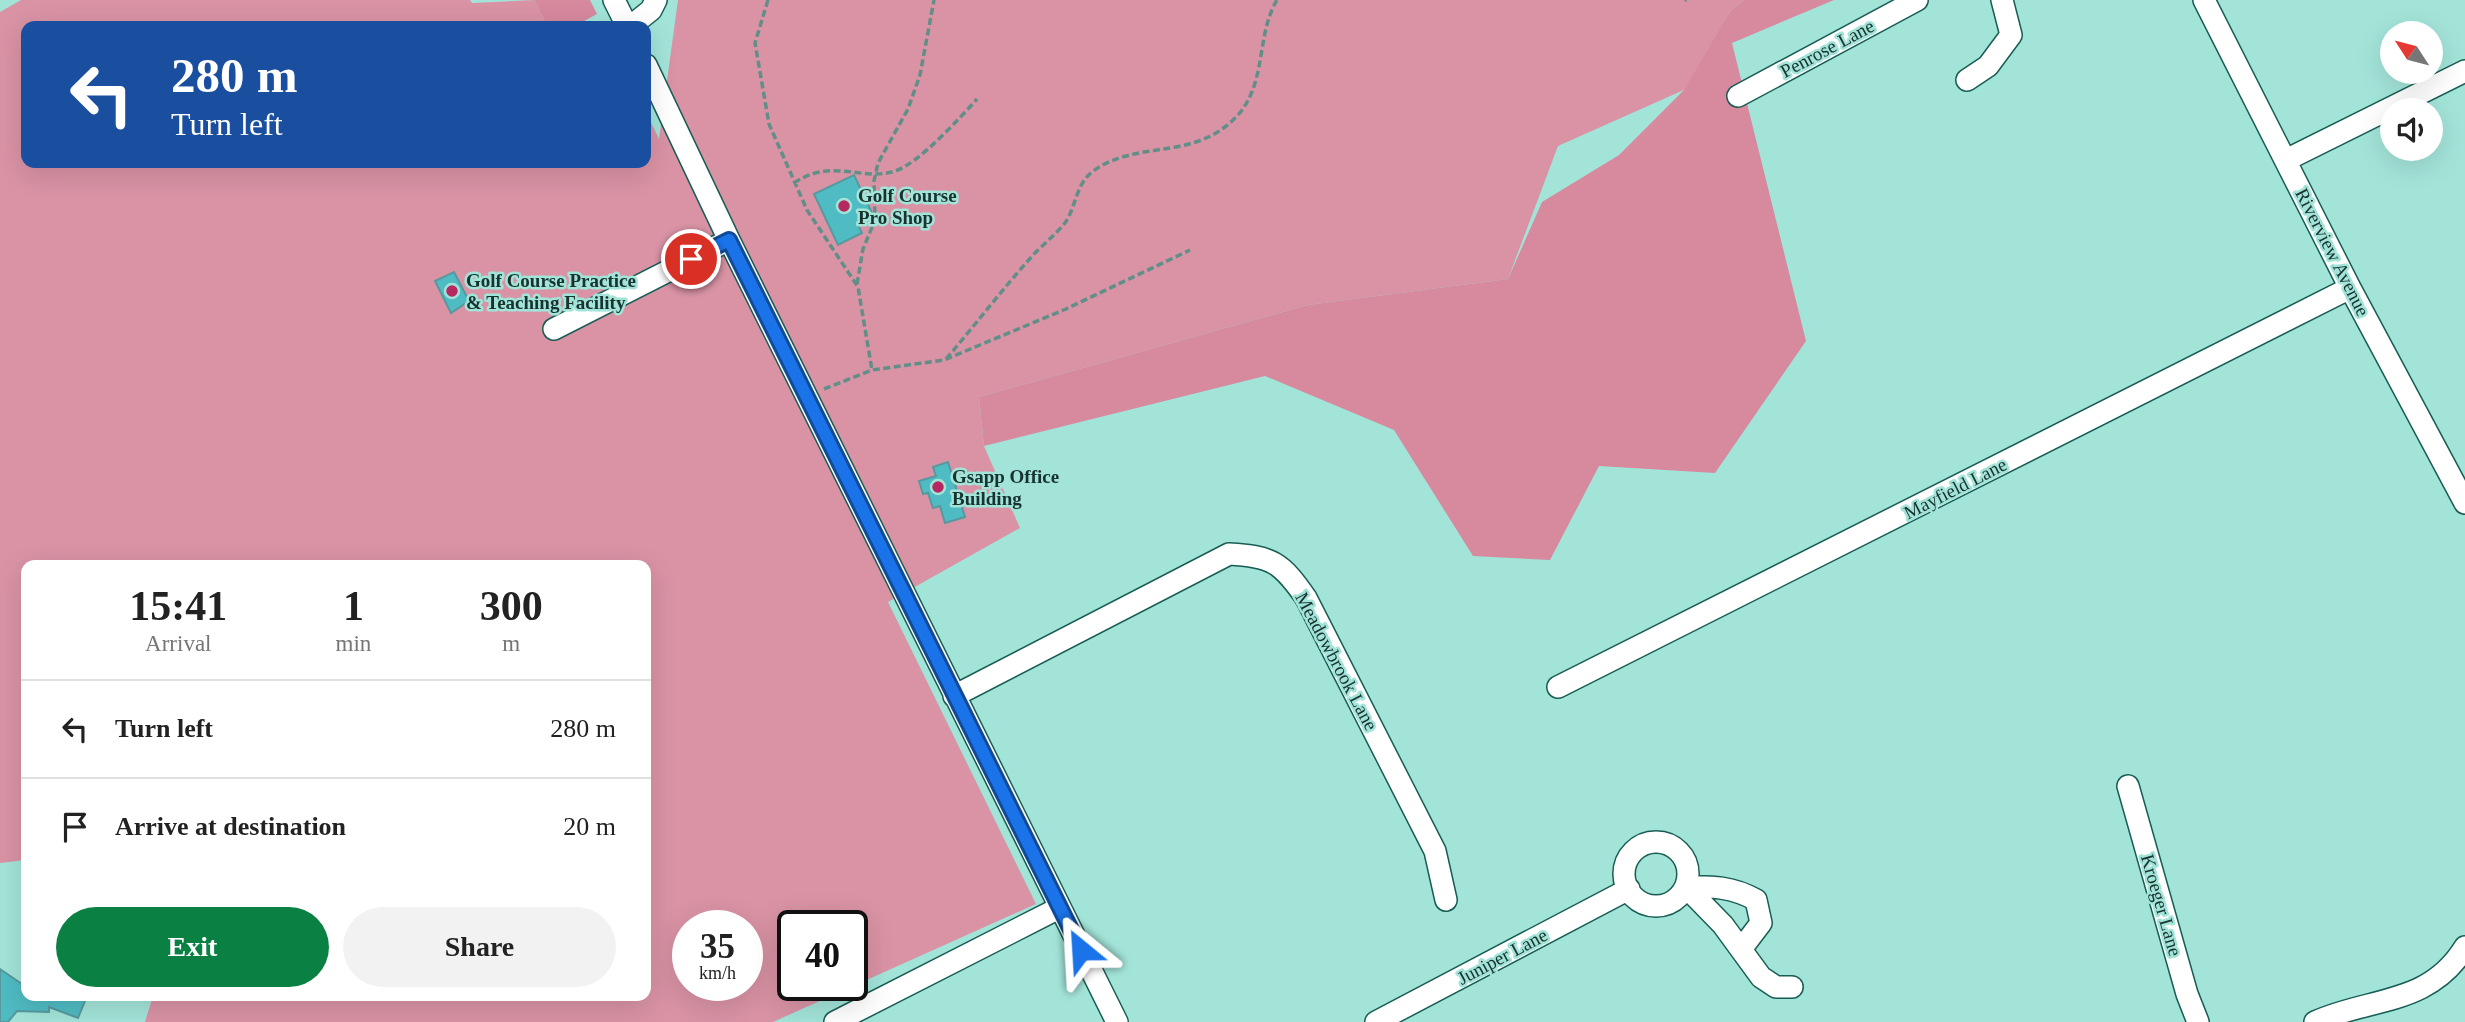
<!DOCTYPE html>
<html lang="en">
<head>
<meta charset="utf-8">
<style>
	:root { --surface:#fff; --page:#f2f2f2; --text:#222; --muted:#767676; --line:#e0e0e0; --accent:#0b8043 }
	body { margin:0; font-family:Georgia,serif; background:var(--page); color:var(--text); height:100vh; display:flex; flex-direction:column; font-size:26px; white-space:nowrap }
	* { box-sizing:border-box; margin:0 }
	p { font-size:23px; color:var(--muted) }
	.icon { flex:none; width:38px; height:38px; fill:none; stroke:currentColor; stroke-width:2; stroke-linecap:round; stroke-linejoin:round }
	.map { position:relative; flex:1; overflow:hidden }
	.drawer { position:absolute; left:21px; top:560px; width:630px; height:441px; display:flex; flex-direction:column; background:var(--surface); border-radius:14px; box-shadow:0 7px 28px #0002 }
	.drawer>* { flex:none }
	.banner { position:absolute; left:21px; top:21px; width:630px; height:147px; border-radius:14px; box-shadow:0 7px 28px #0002; background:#1a4fa0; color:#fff; overflow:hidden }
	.needle { width:46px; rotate:306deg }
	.buttons { position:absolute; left:2380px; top:21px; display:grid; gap:14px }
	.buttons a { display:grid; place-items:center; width:63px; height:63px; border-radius:50%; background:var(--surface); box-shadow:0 7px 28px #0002; font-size:35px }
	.speed { position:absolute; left:672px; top:910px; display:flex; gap:14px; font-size:35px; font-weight:700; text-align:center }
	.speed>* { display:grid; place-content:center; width:91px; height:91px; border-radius:50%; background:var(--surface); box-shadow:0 7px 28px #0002; line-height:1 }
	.speed small { font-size:18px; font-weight:400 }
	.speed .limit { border:4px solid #111; border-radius:10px; background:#fff; color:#111 }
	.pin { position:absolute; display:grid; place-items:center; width:60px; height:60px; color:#fff; margin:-30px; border:4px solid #fff; border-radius:50%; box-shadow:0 2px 7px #0007 }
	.me { position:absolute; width:77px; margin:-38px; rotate:333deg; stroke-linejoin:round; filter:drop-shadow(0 0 5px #0008) }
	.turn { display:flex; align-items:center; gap:24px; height:147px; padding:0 35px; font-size:32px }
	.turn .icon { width:91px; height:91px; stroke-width:2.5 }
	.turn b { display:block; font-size:49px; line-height:60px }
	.eta { display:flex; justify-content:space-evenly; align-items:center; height:119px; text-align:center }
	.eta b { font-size:42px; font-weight:600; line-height:49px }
	.action { display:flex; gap:14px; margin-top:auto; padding:14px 35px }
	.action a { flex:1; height:80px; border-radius:42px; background:var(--accent); color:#fff; font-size:28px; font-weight:600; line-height:80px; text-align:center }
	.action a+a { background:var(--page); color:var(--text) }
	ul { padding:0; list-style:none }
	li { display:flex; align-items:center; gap:21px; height:98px; padding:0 35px; border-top:2px solid var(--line) }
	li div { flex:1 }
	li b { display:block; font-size:26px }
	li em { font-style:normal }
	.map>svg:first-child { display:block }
</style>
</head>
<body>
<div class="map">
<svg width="2465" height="1022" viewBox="0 0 2465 1022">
	<rect width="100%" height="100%" fill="#a3e4d9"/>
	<!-- green -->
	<path fill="#d993a5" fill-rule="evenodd" d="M21,0H470L472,3L534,0L547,26H26V163H646V112L659,139L678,0H1744L1730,11L1686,89L1558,146L1508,279L1308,305L979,397L984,446L1020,528L888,602L1036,904L773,1022H145L153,996H646V565H26V860L0,863V12ZM688,926H747V985H688ZM793,926H852V985H793Z"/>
	<!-- forest -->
	<path fill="#d7899e" d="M534,0H590L597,14L575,26H547Z
		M1744,0H1834L1732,43L1806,341L1715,473L1599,466L1550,560L1473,556L1394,430L1265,376L984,446L979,397L1308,305L1508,279L1542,202L1619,155L1685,89L1730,11Z"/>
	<!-- building -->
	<path fill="#4fbbc3" stroke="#57999e" stroke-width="2" d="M854,175L874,217L858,225L862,233L838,245L814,194Z
		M454,272L469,301L451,313L435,281Z
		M948,462L965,517L945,523L940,506L933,508L928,493L923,494L919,481L936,476L933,467Z
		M0,969L22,984L26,983V996H87L78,1018L49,1007V1012L17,1011L8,1022H0Z"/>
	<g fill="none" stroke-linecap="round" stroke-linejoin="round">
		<defs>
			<path id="minor" d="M614,0L627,26
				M2204,0L2350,288L2465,503
				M631,26L651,10L656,0
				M646,65L729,240L1117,1022
				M1967,80L1988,66L2011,35L2002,0
				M1738,96L1917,0
				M2286,160L2465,71
				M554,329L729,240
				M1558,687L2350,288
				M954,696L1229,554C1272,556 1282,563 1306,598L1435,851L1446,900
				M2128,786L2187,994L2198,1022
				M1624 874a32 32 0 1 1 64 0a32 32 0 1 1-64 0Z
				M1686,887L1723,925L1761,977L1776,987H1792
				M1686,887C1712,886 1733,887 1756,900L1761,923L1742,948
				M835,1022L1059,908
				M1376,1022L1629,889
				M2315,1022C2370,997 2429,1006 2465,947"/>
		</defs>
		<!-- minor casing -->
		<use href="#minor" stroke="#185d54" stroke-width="24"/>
		<!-- path -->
		<path stroke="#618f88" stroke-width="3.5" stroke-dasharray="7 3.5" stroke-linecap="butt" d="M768,0L755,43L769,124L807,210L858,287L872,370
			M1685,1L1686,0
			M794,183C833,157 861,182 895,171C918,164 960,118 977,99
			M857,284L863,249L875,220L874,181L878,163L908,109L920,75L934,0
			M946,359C976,324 1004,287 1035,253C1045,243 1056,234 1065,223C1076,207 1076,184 1092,172C1137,138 1194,163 1238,115C1267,82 1256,35 1277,0
			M824,389L872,370L944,360L1066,309L1190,250"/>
		<!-- minor -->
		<use href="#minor" stroke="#fff" stroke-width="21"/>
	</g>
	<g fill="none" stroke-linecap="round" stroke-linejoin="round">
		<defs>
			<path id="route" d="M691,259L729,240L1081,950"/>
		</defs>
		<!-- route casing -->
		<use href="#route" stroke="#114b97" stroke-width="18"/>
		<!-- route -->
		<use href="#route" stroke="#1a73e8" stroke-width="12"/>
	</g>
	<!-- markers -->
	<g fill="#b62960" stroke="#a3e4d9" stroke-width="2.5">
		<circle cx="844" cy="206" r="7"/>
		<circle cx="452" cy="291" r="7"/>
		<circle cx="938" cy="487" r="7"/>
	</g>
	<g text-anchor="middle" stroke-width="5" stroke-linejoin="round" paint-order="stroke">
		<!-- street labels -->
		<g font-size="19" fill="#18332f" stroke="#a3e4d9">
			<text transform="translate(1827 48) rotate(-28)" y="7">Penrose Lane</text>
			<text transform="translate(2333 252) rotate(63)" y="7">Riverview Avenue</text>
			<text transform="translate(1955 488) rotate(-27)" y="7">Mayfield Lane</text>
			<text transform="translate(1337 661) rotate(62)" y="7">Meadowbrook Lane</text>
			<text transform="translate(2162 905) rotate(74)" y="7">Kroeger Lane</text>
			<text transform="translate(1502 956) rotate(-28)" y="7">Juniper Lane</text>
		</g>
		<!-- poi labels -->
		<g font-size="19" font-weight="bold" fill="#18332f" stroke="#a3e4d9" text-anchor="start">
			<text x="858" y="202">Golf Course<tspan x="858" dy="22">Pro Shop</tspan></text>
			<text x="466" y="287">Golf Course Practice<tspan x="466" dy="22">&amp; Teaching Facility</tspan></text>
			<text x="952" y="483">Gsapp Office<tspan x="952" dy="22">Building</tspan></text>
		</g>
	</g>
</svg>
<div class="buttons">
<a><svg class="needle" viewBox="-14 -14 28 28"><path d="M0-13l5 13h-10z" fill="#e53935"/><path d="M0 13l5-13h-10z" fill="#767676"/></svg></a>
<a><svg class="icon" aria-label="sound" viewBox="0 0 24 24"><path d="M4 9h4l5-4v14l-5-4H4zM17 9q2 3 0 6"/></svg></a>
</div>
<div class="speed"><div>35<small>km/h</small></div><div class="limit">40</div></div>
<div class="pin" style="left:691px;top:259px;background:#d93025"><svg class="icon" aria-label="arrive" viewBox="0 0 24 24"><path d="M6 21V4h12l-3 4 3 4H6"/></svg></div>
<svg class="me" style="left:1081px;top:950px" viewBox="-20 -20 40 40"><path d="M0-17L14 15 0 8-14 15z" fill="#1a73e8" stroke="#fff" stroke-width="4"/></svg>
<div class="banner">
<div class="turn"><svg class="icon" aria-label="left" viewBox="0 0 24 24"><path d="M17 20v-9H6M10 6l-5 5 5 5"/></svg><div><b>280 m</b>Turn left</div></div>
</div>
<section class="drawer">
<div class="eta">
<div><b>15:41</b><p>Arrival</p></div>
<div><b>1</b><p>min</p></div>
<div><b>300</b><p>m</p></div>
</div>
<ul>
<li><svg class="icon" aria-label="left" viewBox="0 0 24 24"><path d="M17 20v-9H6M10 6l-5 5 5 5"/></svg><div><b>Turn left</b></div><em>280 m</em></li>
<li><svg class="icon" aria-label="arrive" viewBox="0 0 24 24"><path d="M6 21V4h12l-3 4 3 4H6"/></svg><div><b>Arrive at destination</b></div><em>20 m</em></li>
</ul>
<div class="action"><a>Exit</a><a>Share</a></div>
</section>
</div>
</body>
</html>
